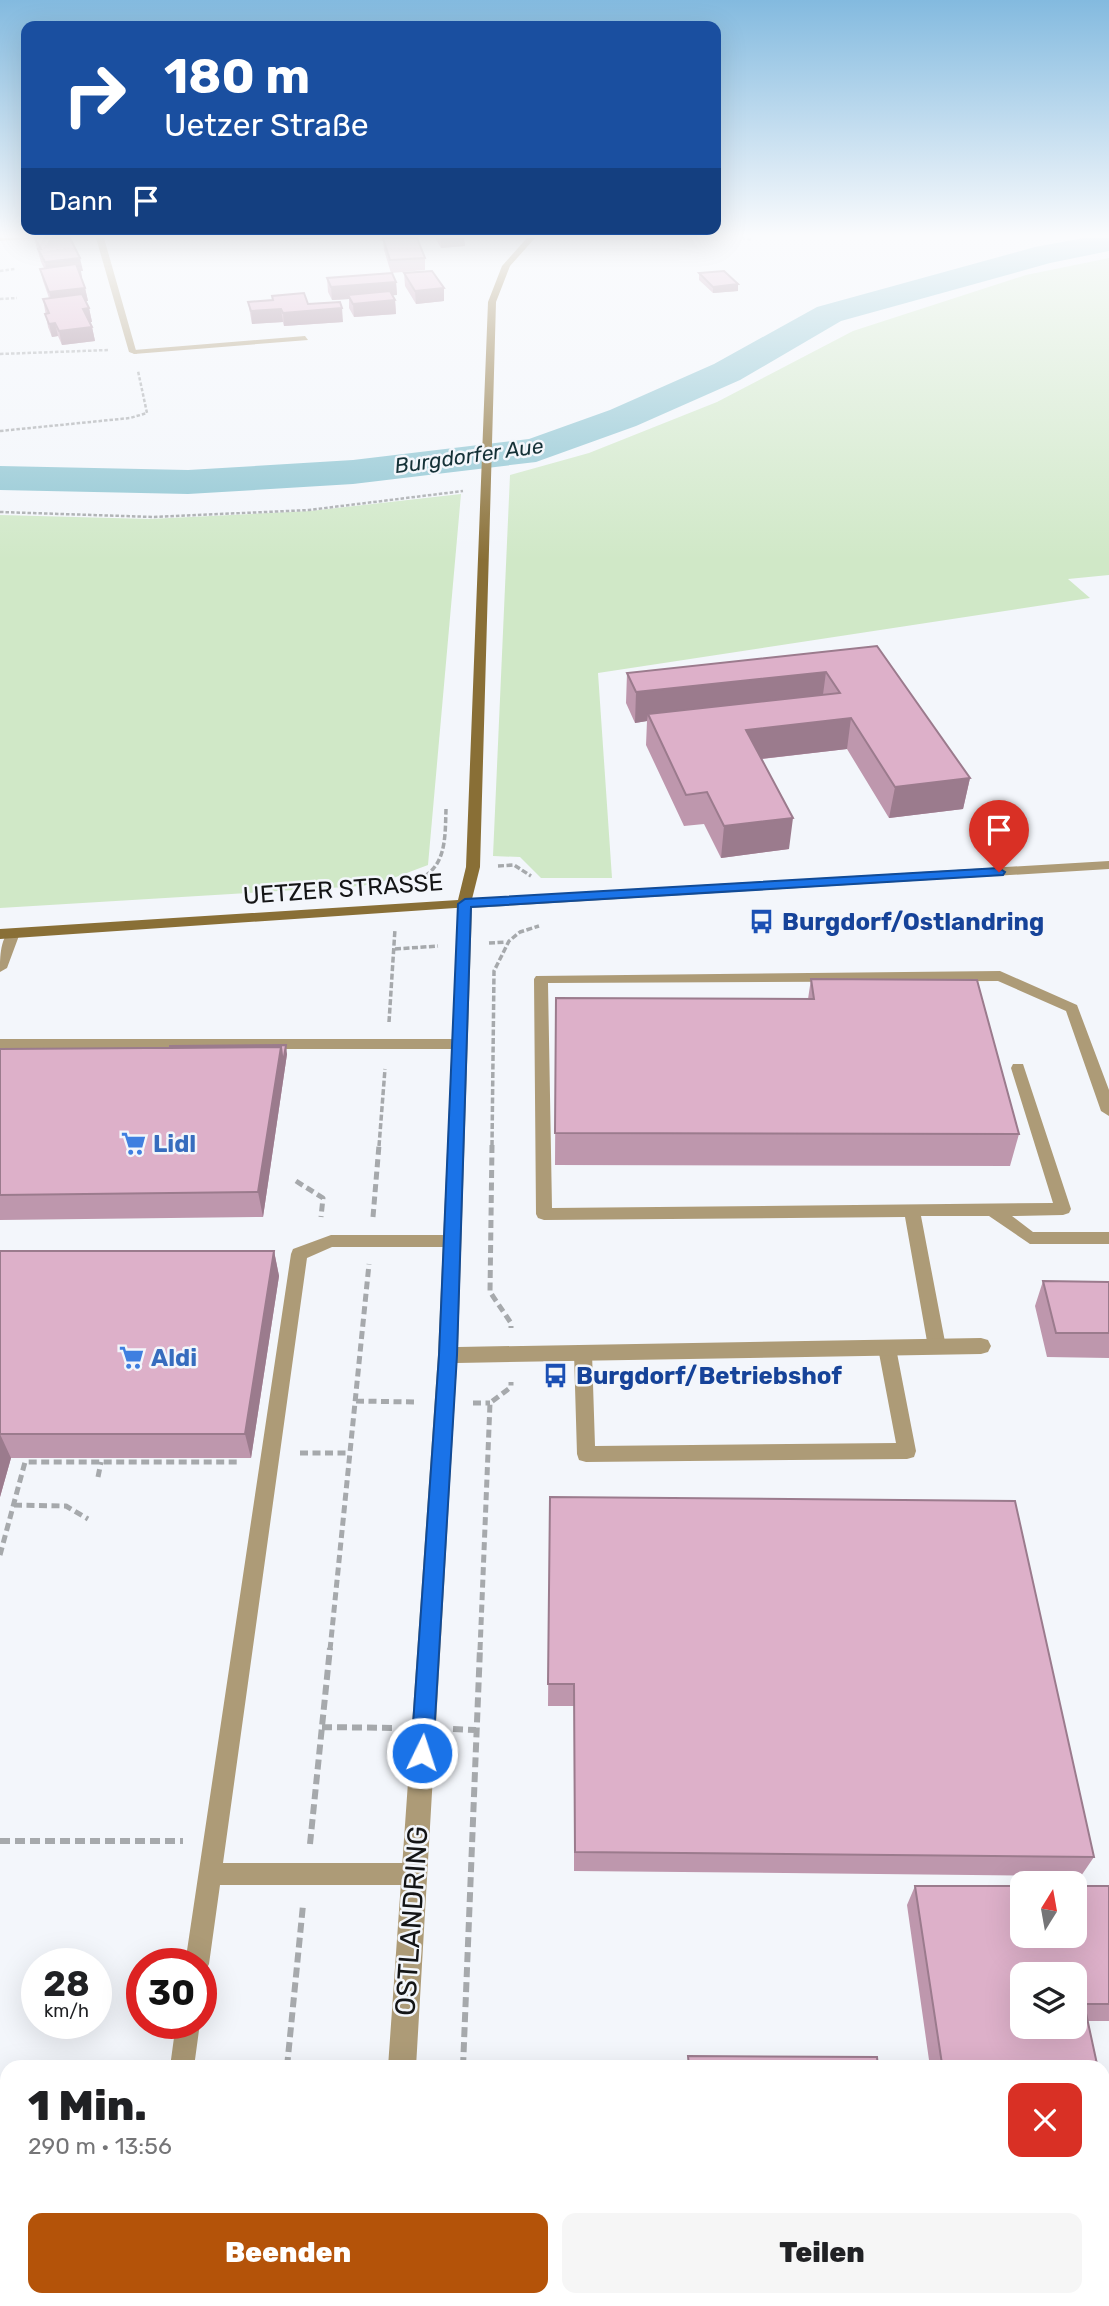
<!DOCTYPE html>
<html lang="de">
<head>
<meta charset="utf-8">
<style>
	:root { --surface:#fff; --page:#f6f6f6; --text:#202124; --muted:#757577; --accent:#b45309 }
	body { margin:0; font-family:Rubik,sans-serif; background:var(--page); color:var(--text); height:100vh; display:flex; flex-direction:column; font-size:26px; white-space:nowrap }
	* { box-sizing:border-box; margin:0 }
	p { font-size:23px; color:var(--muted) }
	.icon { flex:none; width:38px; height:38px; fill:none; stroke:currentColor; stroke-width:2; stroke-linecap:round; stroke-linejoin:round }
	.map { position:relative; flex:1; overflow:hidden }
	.drawer { position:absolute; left:0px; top:2060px; width:1110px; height:247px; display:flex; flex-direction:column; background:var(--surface); border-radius:21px 21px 0 0; box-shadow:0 7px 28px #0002 }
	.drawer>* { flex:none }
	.guide { position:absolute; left:21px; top:21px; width:700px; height:214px; border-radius:14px; box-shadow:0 7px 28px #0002; background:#1a4fa0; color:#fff; overflow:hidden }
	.needle { width:46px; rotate:11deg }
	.tools { position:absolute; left:1010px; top:1871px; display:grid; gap:14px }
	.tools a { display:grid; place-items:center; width:77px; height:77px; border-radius:14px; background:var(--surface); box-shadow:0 7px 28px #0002; font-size:35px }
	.speed { position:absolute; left:21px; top:1948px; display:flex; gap:14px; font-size:35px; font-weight:700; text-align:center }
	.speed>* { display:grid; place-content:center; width:91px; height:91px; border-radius:50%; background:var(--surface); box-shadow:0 7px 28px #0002; line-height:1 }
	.speed small { font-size:18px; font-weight:400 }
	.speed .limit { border:10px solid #d22; background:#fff; color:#111 }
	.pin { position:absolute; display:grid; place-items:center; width:60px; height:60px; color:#fff; margin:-72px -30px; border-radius:50% 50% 50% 0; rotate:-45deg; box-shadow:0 0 7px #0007 }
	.pin .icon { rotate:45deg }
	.me { position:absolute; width:77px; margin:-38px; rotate:4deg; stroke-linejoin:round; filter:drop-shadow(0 0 5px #0008) }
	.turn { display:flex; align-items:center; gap:24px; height:147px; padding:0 28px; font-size:32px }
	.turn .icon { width:91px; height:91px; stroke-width:2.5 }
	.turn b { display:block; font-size:49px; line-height:60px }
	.then { display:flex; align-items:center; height:66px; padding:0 28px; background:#0003; gap:14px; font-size:26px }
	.round { display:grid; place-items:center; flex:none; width:74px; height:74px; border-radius:14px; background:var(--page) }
	.head { display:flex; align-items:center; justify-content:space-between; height:119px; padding:0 28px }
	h1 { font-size:42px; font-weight:800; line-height:52px }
	.button { display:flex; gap:14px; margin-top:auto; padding:14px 28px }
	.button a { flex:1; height:80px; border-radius:14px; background:var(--accent); color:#fff; font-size:28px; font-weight:800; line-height:80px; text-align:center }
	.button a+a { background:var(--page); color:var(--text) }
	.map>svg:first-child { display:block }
</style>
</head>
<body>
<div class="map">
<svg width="1109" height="2306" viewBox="0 0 1109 2306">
	<rect width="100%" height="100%" fill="#f3f6fb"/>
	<!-- green -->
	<path fill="#d0e8c7" d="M1109,258V575L1068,579L1090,598L598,673L612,878H541L520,857L493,856L510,475L589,453L717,402L853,331L1026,275Z
		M461,494L428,865L388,880L362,886L0,908V515L150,519L310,511Z"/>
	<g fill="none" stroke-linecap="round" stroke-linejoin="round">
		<!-- river -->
		<path fill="#8cc4d1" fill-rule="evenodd" d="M1084,238H1109V251L1050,263L841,321L740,380L636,426L536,462L353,484L188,494L0,490V466L188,470L353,460L529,439L610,410L714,364L817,307L1035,247Z"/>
		<!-- path-far3 -->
		<path stroke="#a6a9ac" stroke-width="2.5" stroke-dasharray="3.5 2" stroke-linecap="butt" d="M742,238L752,240
			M0,271L15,269
			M0,299L17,298
			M0,354L109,350
			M0,431L130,418L147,413L138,371
			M0,512L154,517L309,510L463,491"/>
		<!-- path-far2 -->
		<path stroke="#a6a9ac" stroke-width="3.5" stroke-dasharray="6 2.5" stroke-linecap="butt" d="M498,866L514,865L531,876
			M417,880C447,868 445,837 446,809
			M489,943L506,942
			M395,949L438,946
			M389,1022L395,929
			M379,1146L385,1069
			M492,1146L494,971L509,941L520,932L539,926"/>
		<!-- path-far1 -->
		<path stroke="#a6a9ac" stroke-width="5" stroke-dasharray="8 4.5" stroke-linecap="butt" d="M492,1145L490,1292L511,1323V1328
			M296,1181L323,1198L321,1217
			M373,1217L379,1145
			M356,1401L415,1402
			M473,1403H490
			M300,1453H350
			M98,1477L101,1462
			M14,1505L66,1506L88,1519
			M0,1555L25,1462H240
			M330,1650L369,1264
			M480,1650L490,1403L511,1387V1382"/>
		<!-- path -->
		<path stroke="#a6a9ac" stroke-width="6" stroke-dasharray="10 5" stroke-linecap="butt" d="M322,1727L395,1728
			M453,1729L476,1730
			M0,1841H183
			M310,1844L330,1648
			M287,2067L303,1905
			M463,2067L480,1648
			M261,2306L262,2300
			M453,2306L454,2300"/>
		<!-- lane -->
		<path fill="#ad9b77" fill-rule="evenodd" d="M305,336L308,340L134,354L130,352L134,350Z
			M13,929L20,933L7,968L0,972C0,958 0,935 13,929Z
			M1000,971L1077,1005L1109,1090V1116L1101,1111L1066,1011L998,981L548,983L552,1208L1053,1203L1011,1068L1013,1064H1023L1071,1209L1069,1213L1063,1215L1012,1216L1033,1232H1109V1244H1030L989,1216H921L946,1347L943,1352L937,1354L931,1352L928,1347L905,1217L544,1220L538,1218L536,1214L534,979L536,976Z
			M0,1039H459L466,1044L459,1049H0Z
			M331,1235H451L457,1237L459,1241L457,1245L451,1247H332L307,1258L223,1863H414L422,1866L425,1874L422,1882L414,1885H220L209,1964L205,1972L201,1974V1964H185L291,1254L293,1249Z
			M887,1341L893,1343L896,1348L916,1451L914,1457L907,1459L586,1462L579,1460L577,1454L574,1353L577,1348L583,1346L589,1348L592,1353L595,1446L896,1443L878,1348L881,1343Z
			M176,2023H200L194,2067H170Z
			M135,2300H161L160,2306H134Z"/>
		<!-- street -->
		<path fill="#ad9b77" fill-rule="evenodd" d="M0,238H40L0,241Z
			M96,238H104L137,354L129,352Z
			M1109,861V869L472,908L458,1347L981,1338L988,1340L991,1346L988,1352L981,1354L457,1363L416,2067H388L438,1355L458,904L465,899Z
			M372,2300H402L401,2306H371Z"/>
		<!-- secondary -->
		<path fill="#896f36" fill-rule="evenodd" d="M527,238H535L510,266L496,302L480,867L470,907L0,939V929L458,900L466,867L488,302L502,266Z"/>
	</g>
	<!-- wall -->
	<path fill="#be97ad" d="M34,238H70L83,271H81V277L85,288L88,301H86L89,308L92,322H90L92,327L95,341L62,345L58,336L52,337L48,327L43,299L49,298L43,281L40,269L44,268L41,262Z
		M380,238H417L425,258V270L391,273L384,250L383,241H381Z
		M435,238H464L465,246L441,248Z
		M404,273L444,301L416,304L405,286Z
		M699,273L738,284V291L713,293L699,280Z
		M327,278L396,282L397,295H393L395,300L396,314L354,317L349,308V299L332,300L328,292Z
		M248,302L308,304L343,322L284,326L283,322L252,324Z
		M877,646L970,778L963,809L889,818L847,749L761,759L789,849L721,858L704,824L684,826L646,745L647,721L635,723L626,703L627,673Z
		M811,979L1019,1134L1010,1166L555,1165L556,998L808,999Z
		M0,1049L287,1054L263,1217L0,1220Z
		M0,1251H274L279,1276L251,1458H11L0,1497Z
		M1043,1281L1109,1282V1358L1047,1357L1035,1306Z
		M550,1497L1094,1857L1081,1876L574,1871V1706H548Z
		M915,1886H1109V2021H1088L1097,2064L1095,2067H930L907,1905Z"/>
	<!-- shaded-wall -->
	<path fill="#9b7b8d" d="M290,238H323L290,240Z
		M441,238H464L465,246L441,248Z
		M80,258L83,271H81L82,277L50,281L47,275L45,262Z
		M396,282L397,295L350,299L348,295L349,299L332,300L331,287Z
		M738,284V291L713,293V287Z
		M85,288L88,301L51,299L49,292Z
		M444,288V301L416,304L415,291Z
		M395,300L396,314L354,317L353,304Z
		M89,308L92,322L86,323L83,309Z
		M342,308L343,322L284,326L283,313Z
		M281,309L283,322L252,324L251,311Z
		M55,323L58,336L52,337L49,324Z
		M92,327L95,341L62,345L59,331Z
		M826,672L822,702L648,714L647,721L635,723L636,692Z
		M851,718L847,749L743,761L746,730Z
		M970,778L963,809L889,818L895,787Z
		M793,818L789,849L721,858L724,826Z
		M286,1045L287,1054L263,1217L258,1192L281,1047Z
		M274,1251L279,1276L251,1458L245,1434Z
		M0,1434L11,1458L0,1497Z"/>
	<!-- building -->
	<path fill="#ddb0c9" stroke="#9b7b8d" stroke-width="2" fill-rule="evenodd" d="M35,238H70L80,258L45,262L38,249H41Z
		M383,238H417L425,258L390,260Z
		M76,264L85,288L49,292L40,269Z
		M432,271L444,288L415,291L404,273Z
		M724,271L738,284L713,287L699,273Z
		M392,273L396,282L331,287L327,278Z
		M390,291L395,300L353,304L348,295Z
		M304,293L308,304L340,302L342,308L283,313L281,309L251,311L248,302L273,300L272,296Z
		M82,294L89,308L83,309L92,327L59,331L55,323L49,324L45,314L49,313L43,299Z
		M877,646L970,778L895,787L851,718L746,730L793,818L724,826L707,792L686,795L648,714L840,693L826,672L636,692L627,673Z
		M811,979L977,980L1019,1134L555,1133L556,998L814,999Z
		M286,1045L283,1063L281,1047L170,1048V1046Z
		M281,1047L258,1192L0,1195V1049Z
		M0,1251H274L245,1434H0Z
		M1043,1281L1109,1282V1333H1056Z
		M550,1497L1015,1501L1094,1857L575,1852L574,1684H548Z
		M915,1886H1022V1936H1074V1886H1109V2004H1084L1097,2064H942ZM1022,1974H1074V2026H1022Z
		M688,2056L877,2057L878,2067H689Z
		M557,2300H907V2306H557Z"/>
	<!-- sky -->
	<linearGradient id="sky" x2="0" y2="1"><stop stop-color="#83badf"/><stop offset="0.42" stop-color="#fafbfd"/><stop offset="1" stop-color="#fafbfd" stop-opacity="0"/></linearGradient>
	<rect width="1109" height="560" fill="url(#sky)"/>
	<!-- route -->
	<path fill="#1a73e8" stroke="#114b97" stroke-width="2" d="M999,868L1005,872L1003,875L471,907L457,1355L433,1753L430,1761L422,1764L414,1761L411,1753L439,1355L458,904L465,899Z"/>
	<!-- icons -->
	<defs>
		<symbol id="bus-bare" viewBox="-9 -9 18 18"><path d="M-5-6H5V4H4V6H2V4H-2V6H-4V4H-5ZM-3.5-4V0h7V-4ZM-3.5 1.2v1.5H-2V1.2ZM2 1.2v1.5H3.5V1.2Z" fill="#1a4fb4" stroke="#f3f6fb" stroke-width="2.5" paint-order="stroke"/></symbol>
		<symbol id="supermarket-bare" viewBox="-9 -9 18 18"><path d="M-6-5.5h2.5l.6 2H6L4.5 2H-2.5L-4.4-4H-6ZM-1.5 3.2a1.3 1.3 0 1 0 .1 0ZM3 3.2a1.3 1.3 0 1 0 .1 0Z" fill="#3f7fe0" stroke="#f3f6fb" stroke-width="2.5" paint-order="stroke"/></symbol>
	</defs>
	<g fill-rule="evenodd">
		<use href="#bus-bare" x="744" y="904" width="35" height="35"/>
		<use href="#supermarket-bare" x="116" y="1126" width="35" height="35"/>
		<use href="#supermarket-bare" x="114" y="1340" width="35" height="35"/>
		<use href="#bus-bare" x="538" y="1358" width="35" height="35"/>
	</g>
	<g text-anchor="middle" stroke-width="5" stroke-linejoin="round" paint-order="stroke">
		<!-- far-water labels -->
		<g font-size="21" font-style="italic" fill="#143137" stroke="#f3f6fb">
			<text transform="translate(469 456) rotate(-8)" y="7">Burgdorfer Aue</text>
		</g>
		<!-- street labels -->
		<g font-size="24" fill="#141516" stroke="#f3f6fb">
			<text transform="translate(343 889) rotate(-4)" y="8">UETZER STRASSE</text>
		</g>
		<!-- transit labels -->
		<g font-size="24" font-weight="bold" fill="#164399" stroke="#f3f6fb" text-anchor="start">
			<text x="782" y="930">Burgdorf/Ostlandring</text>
			<text x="576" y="1384">Burgdorf/Betriebshof</text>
		</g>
		<!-- shop labels -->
		<g font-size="24" font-weight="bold" fill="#366cbe" stroke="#f3f6fb" text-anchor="start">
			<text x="153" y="1152">Lidl</text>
			<text x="151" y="1366">Aldi</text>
		</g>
		<!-- near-street labels -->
		<g font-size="28" fill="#141516" stroke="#f3f6fb">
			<text transform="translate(411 1921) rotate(-86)" y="10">OSTLANDRING</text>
		</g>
	</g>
</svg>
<div class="tools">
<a><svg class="needle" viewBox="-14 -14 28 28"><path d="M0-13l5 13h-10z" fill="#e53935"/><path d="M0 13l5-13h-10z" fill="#757577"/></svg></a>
<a><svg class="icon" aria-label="layers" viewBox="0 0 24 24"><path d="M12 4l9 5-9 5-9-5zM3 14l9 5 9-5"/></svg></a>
</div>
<div class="speed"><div>28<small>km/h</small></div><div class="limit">30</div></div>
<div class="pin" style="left:999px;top:872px;background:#d93025"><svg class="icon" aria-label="arrive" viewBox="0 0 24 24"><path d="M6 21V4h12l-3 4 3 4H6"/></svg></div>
<svg class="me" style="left:422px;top:1753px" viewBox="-20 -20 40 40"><circle r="17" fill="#1a73e8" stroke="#fff" stroke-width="3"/><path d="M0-11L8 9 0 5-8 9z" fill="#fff"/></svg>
<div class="guide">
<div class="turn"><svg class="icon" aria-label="right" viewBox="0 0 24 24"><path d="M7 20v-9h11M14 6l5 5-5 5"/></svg><div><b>180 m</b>Uetzer Straße</div></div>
<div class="then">Dann<svg class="icon" aria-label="arrive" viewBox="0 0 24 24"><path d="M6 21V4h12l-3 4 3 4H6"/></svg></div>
</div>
<section class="drawer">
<div class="head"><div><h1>1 Min.</h1><p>290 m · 13:56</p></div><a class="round" style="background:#d93025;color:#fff"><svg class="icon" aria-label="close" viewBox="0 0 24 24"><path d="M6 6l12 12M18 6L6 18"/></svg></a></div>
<div class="button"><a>Beenden</a><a>Teilen</a></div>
</section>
</div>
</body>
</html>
